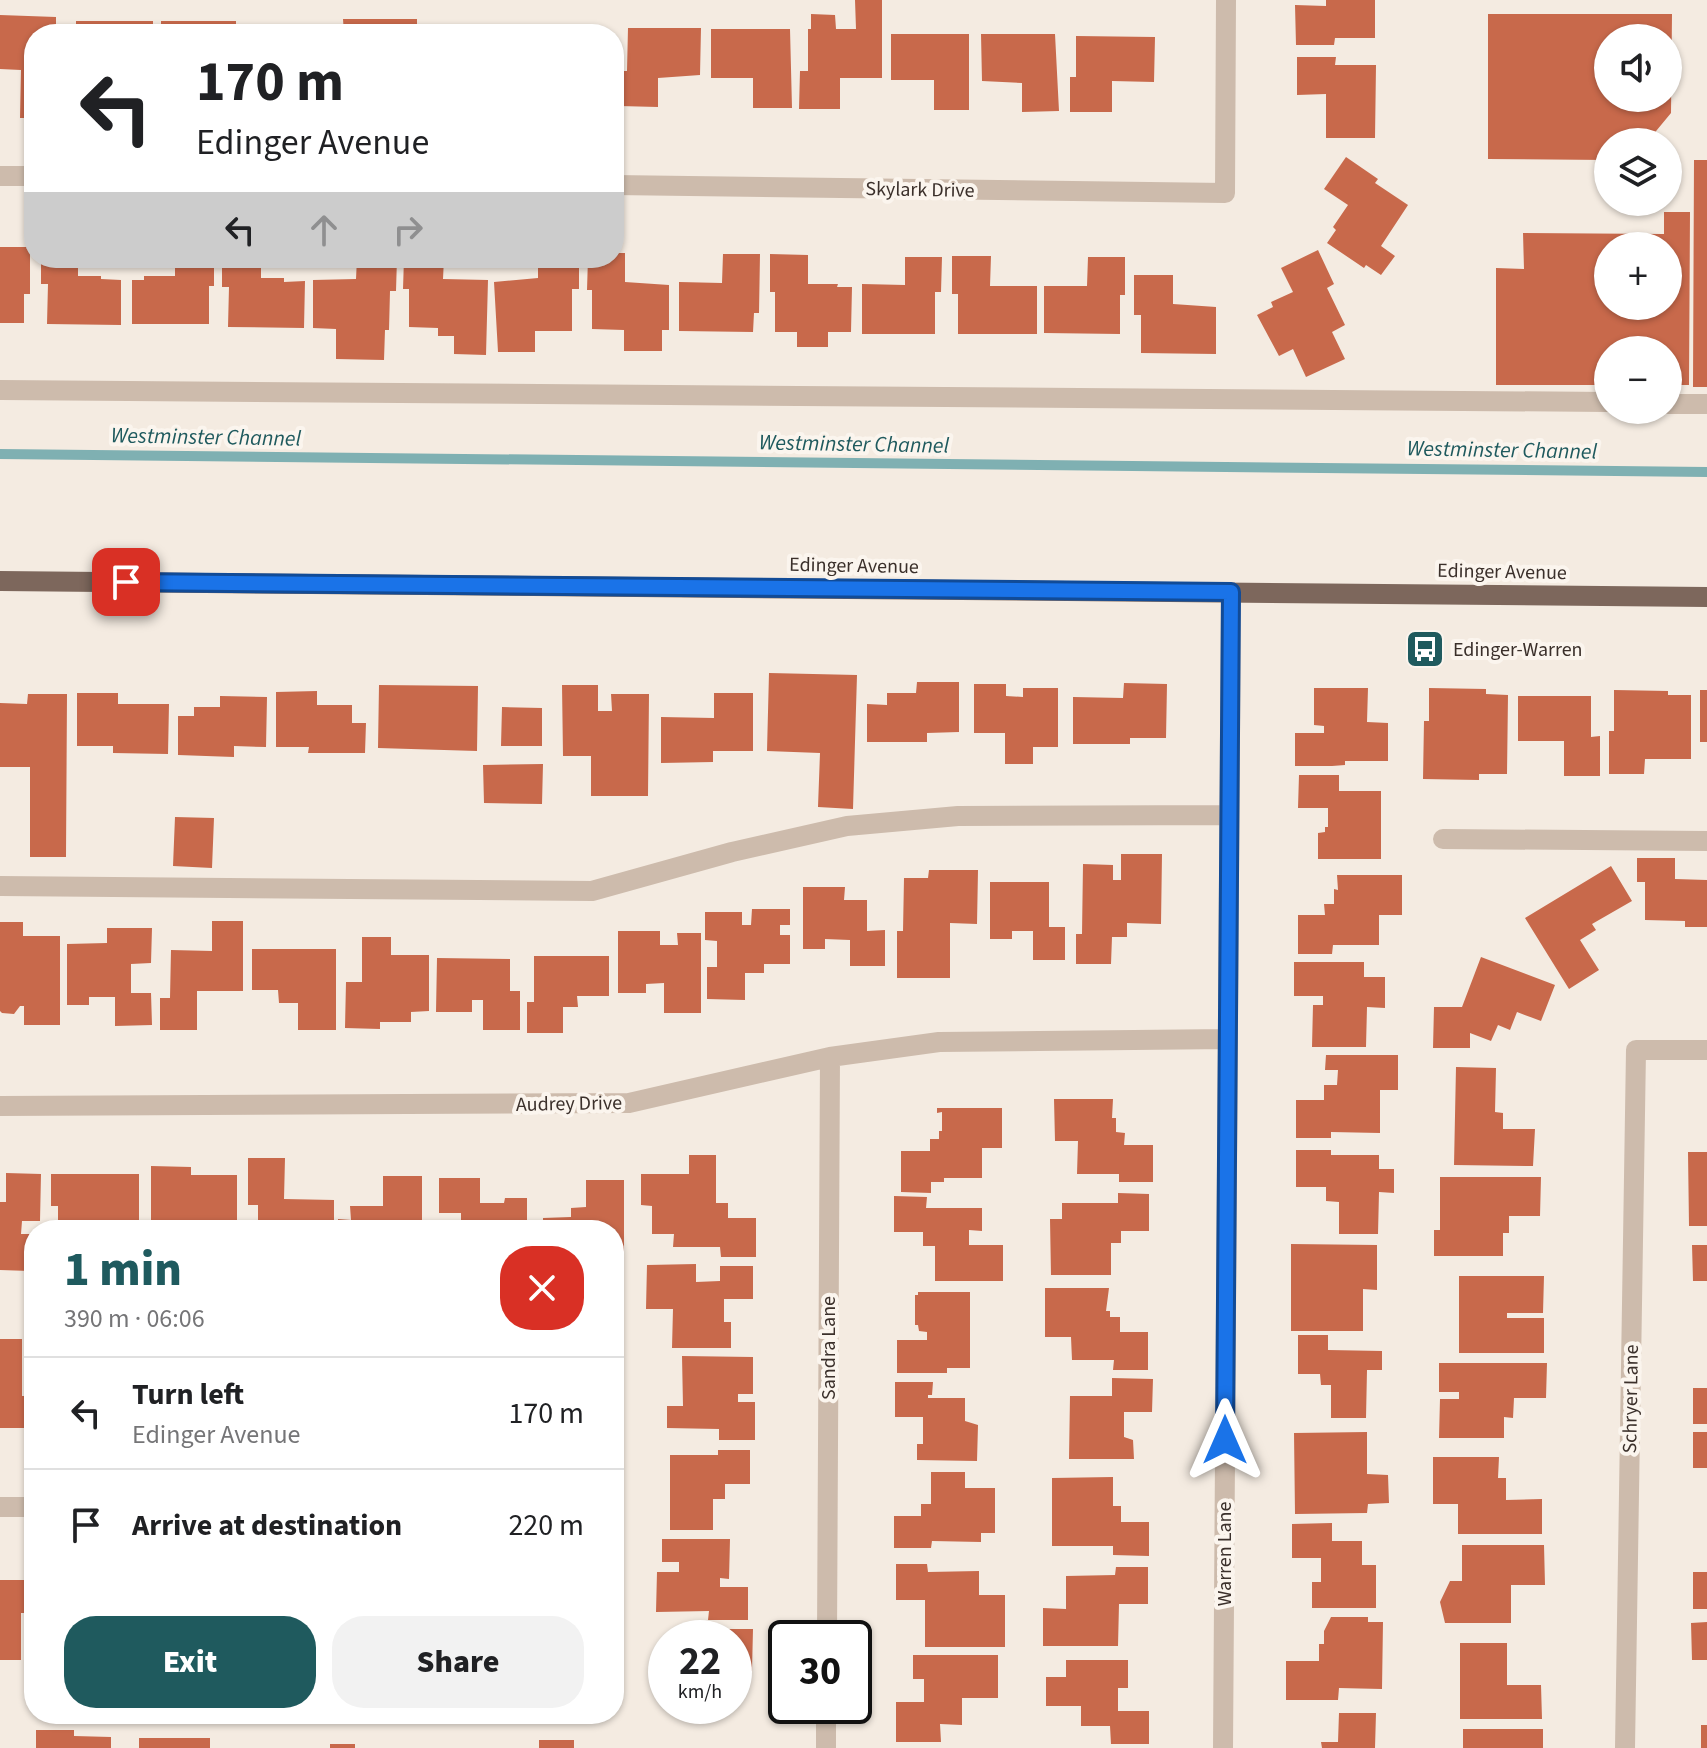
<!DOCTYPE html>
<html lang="en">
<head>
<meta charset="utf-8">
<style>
	:root { --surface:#fff; --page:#f2f2f2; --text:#202124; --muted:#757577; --line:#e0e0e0; --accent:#1f5a5e }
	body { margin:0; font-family:"Source Sans 3",sans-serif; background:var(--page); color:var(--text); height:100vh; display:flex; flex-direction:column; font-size:30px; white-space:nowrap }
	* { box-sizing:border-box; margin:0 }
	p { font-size:26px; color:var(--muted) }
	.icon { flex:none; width:44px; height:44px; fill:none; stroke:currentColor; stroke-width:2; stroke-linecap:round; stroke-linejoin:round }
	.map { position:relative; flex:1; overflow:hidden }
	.details { position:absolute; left:24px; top:1220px; width:600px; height:504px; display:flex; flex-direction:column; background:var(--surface); border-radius:32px; box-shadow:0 2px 6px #0004 }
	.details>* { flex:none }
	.banner { position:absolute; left:24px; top:24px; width:600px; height:244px; border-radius:32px; box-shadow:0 2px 6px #0004; background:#fff; color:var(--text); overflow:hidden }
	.tools { position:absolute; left:1594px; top:24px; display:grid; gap:16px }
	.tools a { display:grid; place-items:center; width:88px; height:88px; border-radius:50%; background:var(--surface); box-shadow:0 2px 6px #0004; font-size:40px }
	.speed { position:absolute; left:648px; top:1620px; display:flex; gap:16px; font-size:40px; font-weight:700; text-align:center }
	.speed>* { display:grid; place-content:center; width:104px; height:104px; border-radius:50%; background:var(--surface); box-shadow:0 2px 6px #0004; line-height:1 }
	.speed small { font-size:20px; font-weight:400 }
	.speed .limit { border:4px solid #111; border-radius:12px; background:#fff; color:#111 }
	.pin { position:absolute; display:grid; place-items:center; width:68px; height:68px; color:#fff; margin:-34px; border-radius:16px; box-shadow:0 4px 12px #0006 }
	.me { position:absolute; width:88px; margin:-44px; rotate:0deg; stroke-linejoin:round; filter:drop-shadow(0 0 6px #0008) }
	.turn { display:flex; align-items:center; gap:28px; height:168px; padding:0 40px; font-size:36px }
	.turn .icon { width:104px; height:104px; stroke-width:2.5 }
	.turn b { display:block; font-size:56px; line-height:68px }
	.lanes { display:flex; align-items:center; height:76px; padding:0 40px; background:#0003; justify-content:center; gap:40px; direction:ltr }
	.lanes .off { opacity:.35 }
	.round { display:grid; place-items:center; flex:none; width:84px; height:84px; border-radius:32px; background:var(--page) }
	.overview { display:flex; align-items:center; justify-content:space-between; height:136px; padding:0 40px }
	h1 { font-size:48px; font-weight:800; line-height:60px; color:var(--accent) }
	.action { display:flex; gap:16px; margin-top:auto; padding:16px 40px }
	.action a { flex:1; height:92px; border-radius:32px; background:var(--accent); color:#fff; font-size:32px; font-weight:800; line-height:92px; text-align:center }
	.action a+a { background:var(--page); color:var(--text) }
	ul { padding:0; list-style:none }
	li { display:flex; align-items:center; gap:24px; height:112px; padding:0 40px; border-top:2px solid var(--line) }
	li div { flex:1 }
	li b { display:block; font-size:30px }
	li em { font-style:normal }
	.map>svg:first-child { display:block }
</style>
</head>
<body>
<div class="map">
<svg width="1707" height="1748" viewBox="0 0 1707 1748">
	<rect width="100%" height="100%" fill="#f4ebe1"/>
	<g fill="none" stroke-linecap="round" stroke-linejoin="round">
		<!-- stream -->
		<path stroke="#7fb0b2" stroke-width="10" d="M0,454L1707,472"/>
	</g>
	<!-- building -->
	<path fill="#c8694b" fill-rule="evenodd" d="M855,0H882V78H840V109H799L800,71H808V29H811V14L835,15L836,29H856Z
		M1326,0H1375V38H1335L1334,45H1296L1295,5L1326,6Z
		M1488,14H1672L1671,113L1647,142H1608V160L1488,159ZM1608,38H1668V98H1608Z
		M0,15L56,17V34H34V118H20L21,70L0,69Z
		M343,19H417V34H344Z
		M76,21H153V34H76Z
		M161,21H236V34H161Z
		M263,24L340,25V34H262Z
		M442,25L520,26V34H442Z
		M628,28H701L700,75L658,78V107L619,106V71H627Z
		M711,29H790L792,108H753V78H711Z
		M530,31H604V34H530Z
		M891,34H969V110H934V80H891Z
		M981,34H1055L1059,111L1022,112V83L982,81Z
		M1076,36L1155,37L1154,82L1112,81V112H1070V77H1076Z
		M1297,57H1336L1335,65H1376L1375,138H1326V94L1297,95Z
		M1346,157L1378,179L1375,183L1408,205L1381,246L1395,256L1381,275L1366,265L1364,268L1327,243L1336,230L1333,227L1348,205L1324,189Z
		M1694,160H1707V387H1693Z
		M1664,212H1690L1689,385H1668V350H1608V385H1496V268L1524,269L1523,233L1664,234ZM1608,246H1668V306H1608Z
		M0,247H30V294H24V323H0Z
		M1318,250L1334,284L1327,288L1345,325L1332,332L1345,359L1306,377L1293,349L1279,356L1257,315L1273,307L1271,302L1293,292L1281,268Z
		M614,253H625V282L669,285V330H662V351H624V330L592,329V290H587L588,258H614Z
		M723,254H760L759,313H754L753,332L679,331V282L722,283Z
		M770,254L808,255V284H838L837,287H852L851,332H828V347H797V332H775V292H770Z
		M952,256H991L990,286H1037V334H958V294H952Z
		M905,257H942L941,292H935V334H862V284L905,285Z
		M1088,257H1125V295H1120V334L1044,333V286H1087Z
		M41,258H78V276H101V279L121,280V325L47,324L48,284H41Z
		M175,258H214V286H209V324H132V280H144V276H175Z
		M222,258H261V278H284V282L305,281L304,328L228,327L229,287H222Z
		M357,258H397L396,291H390L389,330H385L384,360L336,359V329L313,328V280L356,279Z
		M404,258H444L443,279L488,280L486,355L454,354V336H438V328L409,327V289H403Z
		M538,258H579V289H572V331H535V352H498L494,282L538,278Z
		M1134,275H1173V304L1216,307V354L1141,353V315H1134Z
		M769,673L857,675L853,809L818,807L820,753L767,751Z
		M917,682H959V732L927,733V742H867V704L887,705V693H916Z
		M1124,683L1167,684L1166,738H1130V744H1073V697L1123,698Z
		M974,684H1006V696L1023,697V688H1058V747H1033V764H1005V733H974Z
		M379,685L478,686L477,751L378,748Z
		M562,685H598V711H612L611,694H649L648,796H591V756H563Z
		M1314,688H1368L1367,722L1388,723V761H1345V765L1332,766H1295V733H1324V726L1314,725Z
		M1429,688L1486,689V694L1508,695L1507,774H1479V780L1423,779L1424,721H1429Z
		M1614,690L1668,691V695H1691V759H1645L1644,774H1609V731H1614Z
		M1700,690H1707V742H1700Z
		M317,691V705H352V723H366L365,753H308L309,747H276V692Z
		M77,693H118V704H169L168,754L113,753V746H77Z
		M714,693H753V751H713V762L661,763V717L714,718Z
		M28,694H67L66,857H30V767H0V703L27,704Z
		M220,696L267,697L266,747L234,746V757L178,755V716H194V707H220Z
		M1518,696H1591V737L1600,736V776H1564V741H1518Z
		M502,707L542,708V746H501Z
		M543,764L542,804L484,803L483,765Z
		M1299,775H1339V791H1381V859H1318V833L1325,832V827H1328V808H1298Z
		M175,817L214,818L212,868L173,866Z
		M1121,854H1162L1161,924L1127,923V937H1112L1111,964H1076V934H1082L1083,864L1113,865V880H1121Z
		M1637,858H1675V879L1707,880V927H1685V921L1645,920V882H1637Z
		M1611,866L1632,901L1592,924L1596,930L1580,940L1599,970L1569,989L1525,918Z
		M929,870H978L977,924L950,923V978H897V931H903L904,878H928Z
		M1337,875H1402V915H1379V945H1333L1332,954H1298V915H1325L1324,904H1334V889L1338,890Z
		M990,882H1049V927H1065V960H1033V931H1012V939H990Z
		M803,887H845L844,900H867V931L885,930V966H850V940L825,939V949H803Z
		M752,909H790V925H780V935H790V964H764V973H745V1000L707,999V967H717V941L705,940V912H742V925H751Z
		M212,921H243V991H197V1030H160V998H170L171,950L212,951Z
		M0,922H23V936H60V1025H24V1006H20L14,1014L2,1013L0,1011Z
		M107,928H152L151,963L131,964V993H151L152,1025L115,1026V997H89V1005H67V944L107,943Z
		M618,931H660V945H678L677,933H701V1013H664V983L646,984V993H618Z
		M362,937H391V955H429V1011L411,1012V1022H380V1029L345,1028L346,982H362Z
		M252,949H336V1030H298V1003H279L278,990H252Z
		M534,956H609V996H577L578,1007H563V1033H527V1002H534Z
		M1481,957L1555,985L1541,1021L1517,1012L1510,1030L1498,1025L1491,1041L1470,1033V1048H1433L1434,1007H1462Z
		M437,958L510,959V991H520V1030H483V1000H472V1012H436Z
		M1294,962H1364V977H1385V1008L1367,1007L1366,1047H1312L1313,1005H1323V996H1294Z
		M1326,1055H1398V1090H1380V1133L1331,1132V1138H1296V1100H1324V1085H1337L1338,1070H1325Z
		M1456,1067L1496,1068L1495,1112L1503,1113V1129H1535L1533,1166L1454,1165Z
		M1054,1099H1113L1112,1118H1116V1132L1125,1133L1124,1145H1153V1182H1119V1174H1077L1078,1141H1055Z
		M937,1108H1002V1148H982V1178H944V1182H931V1193L901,1192V1151H930V1139H939V1131H942V1112L937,1113Z
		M1296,1150H1331V1155H1379V1169H1394V1193L1379,1192L1378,1234H1339V1202L1326,1201V1187H1296Z
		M1688,1152H1707V1226H1689Z
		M689,1155H716V1203H728V1218H756V1257H721L720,1247H673L674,1234H652V1206L641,1205V1174H689Z
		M248,1158H285L284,1199L334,1200V1230H258V1205H248Z
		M151,1166L191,1167V1175H237V1224L228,1225V1230H151Z
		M6,1173L41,1174L40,1221H22L21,1234H30V1271L0,1270V1202H6Z
		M51,1174H139V1221H133V1230H58V1206H51Z
		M383,1176H422V1230H338V1219L351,1220L350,1206H383Z
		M1440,1177H1541L1540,1216H1509V1233H1503V1256H1434V1230H1440Z
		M439,1178H480V1203H504L505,1198H527V1230H461V1213H439Z
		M586,1180H624V1269H614V1230H543V1218L571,1217V1208L586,1207Z
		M1118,1193L1149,1194V1231H1121V1243H1111V1275H1051L1050,1219H1062V1203H1118Z
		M894,1196L927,1197L926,1208H982V1231L969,1230V1245H1003V1281H935V1246H923V1232H894Z
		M1291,1244L1377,1245V1290L1363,1289V1331H1291Z
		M1692,1245H1707V1281H1693Z
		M696,1264V1282L720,1281V1266H753V1299H724V1322H731V1348H672L673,1309H646L647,1265Z
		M1459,1276H1544L1543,1313H1507V1318H1544V1353H1459Z
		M1045,1288H1109L1106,1311H1110V1317H1120V1332H1148V1370H1113L1114,1360H1072L1071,1337H1045Z
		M918,1292H970V1368H947V1373H897V1340H927V1332L919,1331L918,1325H915V1295H918Z
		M1298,1335H1328V1350L1382,1351V1370H1367L1366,1418H1331V1385H1321L1320,1374H1298Z
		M0,1339H22V1396H30V1428H0Z
		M682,1356L753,1357V1394H738V1402H755V1440H719V1429L667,1428V1406H683Z
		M1439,1363H1547L1546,1398H1514L1513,1418L1504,1417V1438H1439L1440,1399H1459V1392H1439Z
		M1112,1378L1153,1379L1152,1412H1124V1437L1133,1440L1134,1459H1069L1070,1396H1112Z
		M895,1382H933L932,1395H928V1398H965V1421L978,1425L977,1461L917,1460V1444H923V1417H895Z
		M1693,1388H1707V1424H1693Z
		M1367,1432V1474L1388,1475L1389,1503L1368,1504L1367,1513L1295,1514L1294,1433Z
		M1693,1432H1707V1468H1693Z
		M718,1450H750V1484H725V1499H713V1530H670V1455H718Z
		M1433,1457H1499L1498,1478H1506V1500L1542,1499V1534H1458V1504H1433Z
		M931,1472H965V1488H995V1533H981V1542L932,1541L931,1548H894V1516H921V1504H931Z
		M1113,1477V1506H1121V1522H1149V1556L1113,1555V1546H1052V1478Z
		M1332,1523V1541H1362V1565H1376V1608H1312V1582H1321V1558H1292V1524Z
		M662,1539H730L729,1579L720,1578V1587H748V1620H708L709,1611L656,1612L657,1572H679V1562H662Z
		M1462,1545H1544L1545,1585H1511V1623H1445L1440,1602L1450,1581H1462Z
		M896,1564H927L928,1572L979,1571V1595H1005V1647H925V1600H896Z
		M1116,1567H1148V1604H1119L1118,1646H1043V1608L1066,1609V1576L1115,1575Z
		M1693,1572H1707V1609H1693Z
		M0,1580H29L30,1613H21V1660H0Z
		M1331,1617H1368V1622H1383L1382,1689L1339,1688L1338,1700H1286V1661H1319V1644H1324V1631Z
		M1707,1622V1660H1692L1691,1623Z
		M718,1629H753L752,1671H745V1666H734V1638H718Z
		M1460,1643H1507V1685H1541L1542,1719H1460Z
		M913,1655H998V1698H962V1725L940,1724L941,1742H896V1702H924V1679H913Z
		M1066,1660H1128V1688H1118V1711H1149V1744H1111L1110,1726H1081V1706H1046V1677H1066Z
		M675,1706H720V1713H675Z
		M1339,1713H1376L1375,1748H1322L1321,1742H1338Z
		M1701,1725H1707V1748H1701Z
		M1463,1729H1543V1748H1463Z
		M36,1730H74V1736L111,1737V1748H36Z
		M139,1738H210V1748H139Z
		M539,1740H574V1748H539Z
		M330,1744H355V1748H330Z"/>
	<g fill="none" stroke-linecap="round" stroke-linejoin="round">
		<!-- minor -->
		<path stroke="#cdbbac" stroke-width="20" d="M0,176H34
			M614,185L1225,193L1226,0
			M0,390L1608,402
			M1668,404H1707
			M1443,839L1707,841
			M0,886L592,891L732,852L847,826L958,816L1229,815
			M0,1106L629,1103L830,1057L939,1042L1228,1039
			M0,1507H34
			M827,1638L830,1057
			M826,1748V1706
			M1223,1748L1231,592
			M1625,1748L1636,1050H1707"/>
		<!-- major -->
		<path stroke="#7d675c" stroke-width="20" d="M0,581L1707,597"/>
	</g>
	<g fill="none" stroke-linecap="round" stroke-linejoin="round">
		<defs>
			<path id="route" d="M126,582L1231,592L1225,1440"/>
		</defs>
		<!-- route casing -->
		<use href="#route" stroke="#114b97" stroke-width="20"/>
		<!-- route -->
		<use href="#route" stroke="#1a73e8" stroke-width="14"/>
	</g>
	<!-- icons -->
	<defs>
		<symbol id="bus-square" viewBox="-11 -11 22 22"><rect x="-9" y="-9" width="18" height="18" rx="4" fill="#1f5a5e" stroke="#fbf5ee"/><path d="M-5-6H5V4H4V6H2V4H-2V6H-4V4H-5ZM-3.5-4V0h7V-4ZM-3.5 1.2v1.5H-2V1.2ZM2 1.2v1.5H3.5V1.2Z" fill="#fff"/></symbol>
	</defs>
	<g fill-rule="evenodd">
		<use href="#bus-square" x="1403" y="627" width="44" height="44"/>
	</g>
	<g text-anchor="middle" stroke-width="8" stroke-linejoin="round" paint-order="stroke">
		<!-- street labels -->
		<g font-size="20" fill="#3b302b" stroke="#fbf5ee">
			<text transform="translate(920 189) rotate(1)" y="7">Skylark Drive</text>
			<text transform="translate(854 565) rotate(1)" y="7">Edinger Avenue</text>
			<text transform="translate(1502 571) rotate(1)" y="7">Edinger Avenue</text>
			<text transform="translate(569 1103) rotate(-1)" y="7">Audrey Drive</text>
			<text transform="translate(828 1348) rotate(-90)" y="7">Sandra Lane</text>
			<text transform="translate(1630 1399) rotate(-89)" y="7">Schryer Lane</text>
			<text transform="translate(1224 1554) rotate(-90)" y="7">Warren Lane</text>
		</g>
		<!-- poi labels -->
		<g font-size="20" fill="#3b302b" stroke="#fbf5ee" text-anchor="start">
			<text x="1453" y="656">Edinger-Warren</text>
		</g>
		<!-- water labels -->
		<g font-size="22" font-style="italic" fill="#1f5a5e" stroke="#fbf5ee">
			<text transform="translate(206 436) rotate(1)" y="8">Westminster Channel</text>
			<text transform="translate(854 443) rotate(1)" y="8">Westminster Channel</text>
			<text transform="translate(1502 449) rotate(1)" y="8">Westminster Channel</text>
		</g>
	</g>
</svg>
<div class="tools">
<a><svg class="icon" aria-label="sound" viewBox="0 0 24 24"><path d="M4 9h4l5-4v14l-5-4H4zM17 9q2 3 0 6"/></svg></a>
<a><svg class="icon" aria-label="layers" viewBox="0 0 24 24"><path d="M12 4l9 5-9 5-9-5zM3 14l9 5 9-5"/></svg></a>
<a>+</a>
<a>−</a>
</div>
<div class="speed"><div>22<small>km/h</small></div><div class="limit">30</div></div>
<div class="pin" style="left:126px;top:582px;background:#d93025"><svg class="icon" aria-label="arrive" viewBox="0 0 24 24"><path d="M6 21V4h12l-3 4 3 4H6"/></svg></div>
<svg class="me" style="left:1225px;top:1440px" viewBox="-20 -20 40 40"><path d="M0-17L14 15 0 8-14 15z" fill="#1a73e8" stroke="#fff" stroke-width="4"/></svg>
<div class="banner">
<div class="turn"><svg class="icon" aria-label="left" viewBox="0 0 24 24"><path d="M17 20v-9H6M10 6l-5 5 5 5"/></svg><div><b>170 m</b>Edinger Avenue</div></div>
<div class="lanes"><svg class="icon" aria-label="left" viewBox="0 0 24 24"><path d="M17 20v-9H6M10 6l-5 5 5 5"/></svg><svg class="icon off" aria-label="ahead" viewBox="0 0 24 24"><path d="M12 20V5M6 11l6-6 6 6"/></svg><svg class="icon off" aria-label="right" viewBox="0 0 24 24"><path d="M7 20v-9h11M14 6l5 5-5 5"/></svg></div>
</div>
<section class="details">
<div class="overview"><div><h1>1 min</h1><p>390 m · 06:06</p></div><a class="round" style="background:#d93025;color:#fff"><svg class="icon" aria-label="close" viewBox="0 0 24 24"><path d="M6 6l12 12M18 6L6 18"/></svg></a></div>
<ul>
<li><svg class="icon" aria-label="left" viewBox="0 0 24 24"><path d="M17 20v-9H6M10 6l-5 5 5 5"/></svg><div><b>Turn left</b><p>Edinger Avenue</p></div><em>170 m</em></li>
<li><svg class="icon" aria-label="arrive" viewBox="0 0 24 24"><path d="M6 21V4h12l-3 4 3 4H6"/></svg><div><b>Arrive at destination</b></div><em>220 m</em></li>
</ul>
<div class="action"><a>Exit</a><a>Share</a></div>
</section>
</div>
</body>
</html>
